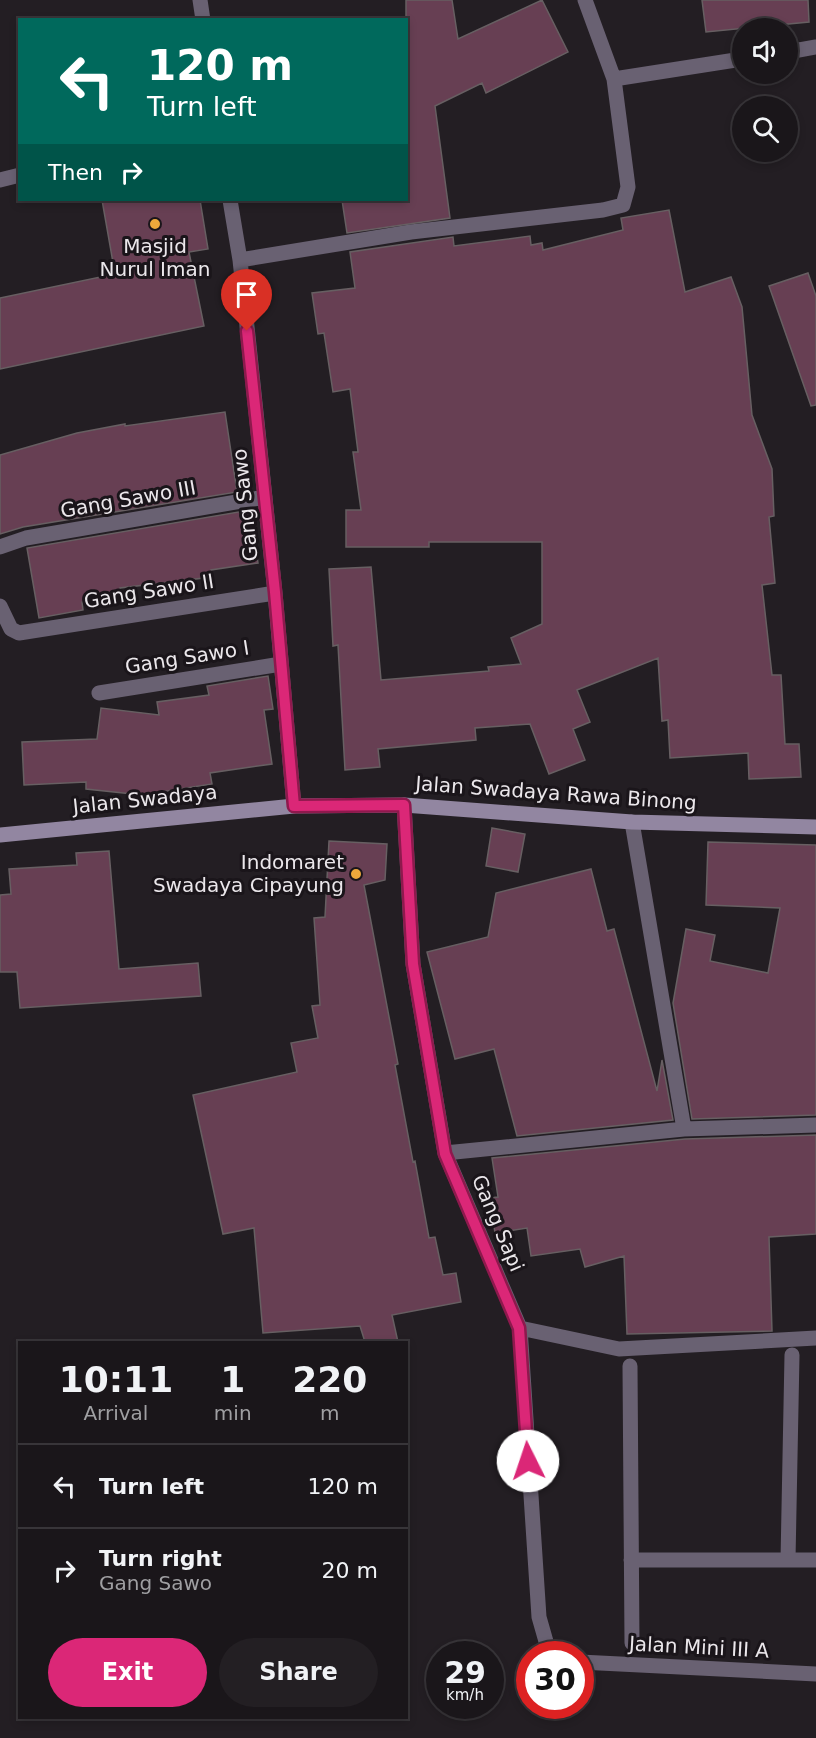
<!DOCTYPE html>
<html lang="en">
<head>
<meta charset="utf-8">
<style>
	:root { --surface:#1a161a; --page:#231f23; --text:#f1f3f6; --muted:#9f9fa2; --line:#383539; --accent:#db2777 }
	body { margin:0; font-family:"DejaVu Sans",sans-serif; background:var(--page); color:var(--text); height:100vh; display:flex; flex-direction:column; font-size:22px; white-space:nowrap }
	* { box-sizing:border-box; margin:0 }
	p { font-size:20px; color:var(--muted) }
	.icon { flex:none; width:33px; height:33px; fill:none; stroke:currentColor; stroke-width:2; stroke-linecap:round; stroke-linejoin:round }
	.map { position:relative; flex:1; overflow:hidden }
	.drawer { position:absolute; left:18px; top:1341px; width:390px; height:378px; display:flex; flex-direction:column; background:var(--surface); border-radius:0px; box-shadow:0 3px 9px #0003,0 0 0 2px var(--line) }
	.drawer>* { flex:none }
	.top-card { position:absolute; left:18px; top:18px; width:390px; height:183px; border-radius:0px; box-shadow:0 3px 9px #0003,0 0 0 2px var(--line); background:#00695c; color:#fff; overflow:hidden }
	.buttons { position:absolute; left:732px; top:18px; display:grid; gap:12px }
	.buttons a { display:grid; place-items:center; width:66px; height:66px; border-radius:50%; background:var(--surface); box-shadow:0 3px 9px #0003,0 0 0 2px var(--line); font-size:30px }
	.speed { position:absolute; left:426px; top:1641px; display:flex; gap:12px; font-size:30px; font-weight:700; text-align:center }
	.speed>* { display:grid; place-content:center; width:78px; height:78px; border-radius:50%; background:var(--surface); box-shadow:0 3px 9px #0003,0 0 0 2px var(--line); line-height:1 }
	.speed small { font-size:15px; font-weight:400 }
	.speed .limit { border:9px solid #d22; background:#fff; color:#111 }
	.pin { position:absolute; display:grid; place-items:center; width:51px; height:51px; color:#fff; margin:-62px -26px; border-radius:50% 50% 50% 0; rotate:-45deg; box-shadow:0 0 6px #0007 }
	.pin .icon { rotate:45deg }
	.me { position:absolute; width:66px; margin:-33px; rotate:356deg; stroke-linejoin:round; filter:drop-shadow(0 0 4px #0008) }
	.turn { display:flex; align-items:center; gap:21px; height:126px; padding:0 30px; font-size:27px }
	.turn .icon { width:78px; height:78px; stroke-width:2.5 }
	.turn b { display:block; font-size:42px; line-height:51px }
	.then { display:flex; align-items:center; height:57px; padding:0 30px; background:#0003; gap:12px; font-size:22px }
	.eta { display:flex; justify-content:space-evenly; align-items:center; height:102px; text-align:center }
	.eta b { font-size:36px; font-weight:600; line-height:42px }
	.button { display:flex; gap:12px; margin-top:auto; padding:12px 30px }
	.button a { flex:1; height:69px; border-radius:36px; background:var(--accent); color:#fff; font-size:24px; font-weight:600; line-height:69px; text-align:center }
	.button a+a { background:var(--page); color:var(--text) }
	ul { padding:0; list-style:none }
	li { display:flex; align-items:center; gap:18px; height:84px; padding:0 30px; border-top:2px solid var(--line) }
	li div { flex:1 }
	li b { display:block; font-size:22px }
	li em { font-style:normal }
	.map>svg:first-child { display:block }
</style>
</head>
<body>
<div class="map">
<svg width="816" height="1738" viewBox="0 0 816 1738">
	<rect width="100%" height="100%" fill="#231e23"/>
	<!-- building -->
	<path fill="#673f53" stroke="#675f62" stroke-width="1.5" d="M406,0H452L458,39L542,0L568,52L486,93L482,83L435,106L450,218L347,233L342,200H406Z
		M702,0H808L809,22L706,32Z
		M102,200H200L208,249L189,252L204,326L0,369V298L115,274Z
		M669,210L685,292L731,277L742,307L752,415L772,469L774,516L769,517L775,583L762,585L772,675H781L785,744H799L801,777L749,779L748,753L670,758L668,720L662,721L658,658L577,690L590,722L573,729L585,760L549,774L530,724L475,728L476,740L378,749L380,767L345,770L338,645L333,646L329,569L371,567L381,680L489,671L488,667L521,664L511,638L542,624V542H429V547H346V510H361L353,452H358L350,389L333,392L324,333L318,334L312,293L355,288L350,252L453,237L454,246L530,236L531,245L542,243L543,250L623,230L621,218Z
		M808,273L816,296V405L811,406L769,286Z
		M225,412L237,492L23,527L0,534V455L77,433L125,424V426Z
		M250,510L258,563L211,570L212,577L120,588L121,595L82,602L83,610L39,618L27,548Z
		M268,676L273,709L264,710L272,764L210,773L212,784L142,795L86,789V782L24,785L22,742L97,739L101,708L159,715L157,702L209,695L207,686Z
		M492,828L525,834L518,872L486,866Z
		M329,841L387,844L385,880L364,885L398,1064L395,1065L413,1162L415,1161L429,1238L435,1237L443,1275L456,1273L461,1302L392,1315L398,1342H365L360,1326L263,1333L254,1228L223,1234L193,1095L297,1072L291,1043L318,1038L312,1006L320,1005L314,918L325,917Z
		M708,842L816,845V1115L692,1119L673,1003L686,929L715,935L710,961L768,973L780,908L706,905Z
		M109,851L119,969L198,963L201,996L20,1008L17,972H0V895L11,894L9,869L77,865L76,853Z
		M591,869L607,931L614,929L657,1091L662,1060L673,1120L517,1136L494,1049L455,1059L427,952L488,937L496,893Z
		M816,1135V1234L769,1237L772,1331L627,1334L624,1256L585,1267L580,1249L531,1256L527,1228L495,1233L490,1198L498,1197L492,1158L685,1139Z"/>
	<g fill="none" stroke-linecap="round" stroke-linejoin="round">
		<!-- minor -->
		<path stroke="#696172" stroke-width="15" d="M200,0L203,20
			M788,52L816,47
			M614,79L742,59
			M0,180L20,175
			M230,200L240,260L275,593L294,806
			M240,260L411,232L603,210L623,205L628,187L614,79L585,0
			M0,547L26,538L265,497
			M0,606L11,629L19,633L275,593
			M99,693L281,664
			M404,805L413,964L445,1153L520,1328L539,1617L549,1652L554,1654
			M632,822L684,1129
			M445,1153L684,1129L816,1125
			M520,1328L619,1349L816,1338
			M630,1366L632,1643
			M631,1560H816
			M788,1560L792,1355
			M580,1662L816,1674"/>
		<!-- secondary -->
		<path stroke="#9286a1" stroke-width="15" d="M0,835L294,806L404,805L632,822L816,827"/>
	</g>
	<g fill="none" stroke-linecap="round" stroke-linejoin="round">
		<defs>
			<path id="route" d="M247,331L275,592L294,806L404,805L413,964L445,1154L519,1328L528,1461"/>
		</defs>
		<!-- route casing -->
		<use href="#route" stroke="#8e194d" stroke-width="15"/>
		<!-- route -->
		<use href="#route" stroke="#db2777" stroke-width="10"/>
	</g>
	<!-- markers -->
	<g fill="#eda83b" stroke="#1a151a" stroke-width="2">
		<circle cx="155" cy="224" r="6"/>
		<circle cx="356" cy="874" r="6"/>
	</g>
	<g text-anchor="middle" stroke-width="6" stroke-linejoin="round" paint-order="stroke">
		<!-- poi labels -->
		<g font-size="20" fill="#ebe7eb" stroke="#1a151a">
			<text x="155" y="253">Masjid<tspan x="155" dy="23">Nurul Iman</tspan></text>
			<text x="344" y="869" text-anchor="end">Indomaret<tspan x="344" dy="23">Swadaya Cipayung</tspan></text>
		</g>
		<!-- street labels -->
		<g font-size="20" fill="#ebe7eb" stroke="#1a151a">
			<text transform="translate(128 499) rotate(-10)" y="7">Gang Sawo III</text>
			<text transform="translate(245 505) rotate(-96)" y="7">Gang Sawo</text>
			<text transform="translate(149 591) rotate(-9)" y="7">Gang Sawo II</text>
			<text transform="translate(187 657) rotate(-9)" y="7">Gang Sawo I</text>
			<text transform="translate(556 793) rotate(4)" y="7">Jalan Swadaya Rawa Binong</text>
			<text transform="translate(145 799) rotate(-6)" y="7">Jalan Swadaya</text>
			<text transform="translate(498 1223) rotate(67)" y="7">Gang Sapi</text>
			<text transform="translate(699 1647) rotate(3)" y="7">Jalan Mini III A</text>
		</g>
	</g>
</svg>
<div class="buttons">
<a><svg class="icon" aria-label="sound" viewBox="0 0 24 24"><path d="M4 9h4l5-4v14l-5-4H4zM17 9q2 3 0 6"/></svg></a>
<a><svg class="icon" aria-label="search" viewBox="0 0 24 24"><circle cx="10" cy="10" r="6"/><path d="M15 15l6 6"/></svg></a>
</div>
<div class="speed"><div>29<small>km/h</small></div><div class="limit">30</div></div>
<div class="pin" style="left:247px;top:331px;background:#d93025"><svg class="icon" aria-label="arrive" viewBox="0 0 24 24"><path d="M6 21V4h12l-3 4 3 4H6"/></svg></div>
<svg class="me" style="left:528px;top:1461px" viewBox="-20 -20 40 40"><circle r="19" fill="#fff"/><path d="M0-13L10 11 0 6-10 11z" fill="#db2777"/></svg>
<div class="top-card">
<div class="turn"><svg class="icon" aria-label="left" viewBox="0 0 24 24"><path d="M17 20v-9H6M10 6l-5 5 5 5"/></svg><div><b>120 m</b>Turn left</div></div>
<div class="then">Then<svg class="icon" aria-label="right" viewBox="0 0 24 24"><path d="M7 20v-9h11M14 6l5 5-5 5"/></svg></div>
</div>
<section class="drawer">
<div class="eta">
<div><b>10:11</b><p>Arrival</p></div>
<div><b>1</b><p>min</p></div>
<div><b>220</b><p>m</p></div>
</div>
<ul>
<li><svg class="icon" aria-label="left" viewBox="0 0 24 24"><path d="M17 20v-9H6M10 6l-5 5 5 5"/></svg><div><b>Turn left</b></div><em>120 m</em></li>
<li><svg class="icon" aria-label="right" viewBox="0 0 24 24"><path d="M7 20v-9h11M14 6l5 5-5 5"/></svg><div><b>Turn right</b><p>Gang Sawo</p></div><em>20 m</em></li>
</ul>
<div class="button"><a>Exit</a><a>Share</a></div>
</section>
</div>
</body>
</html>
